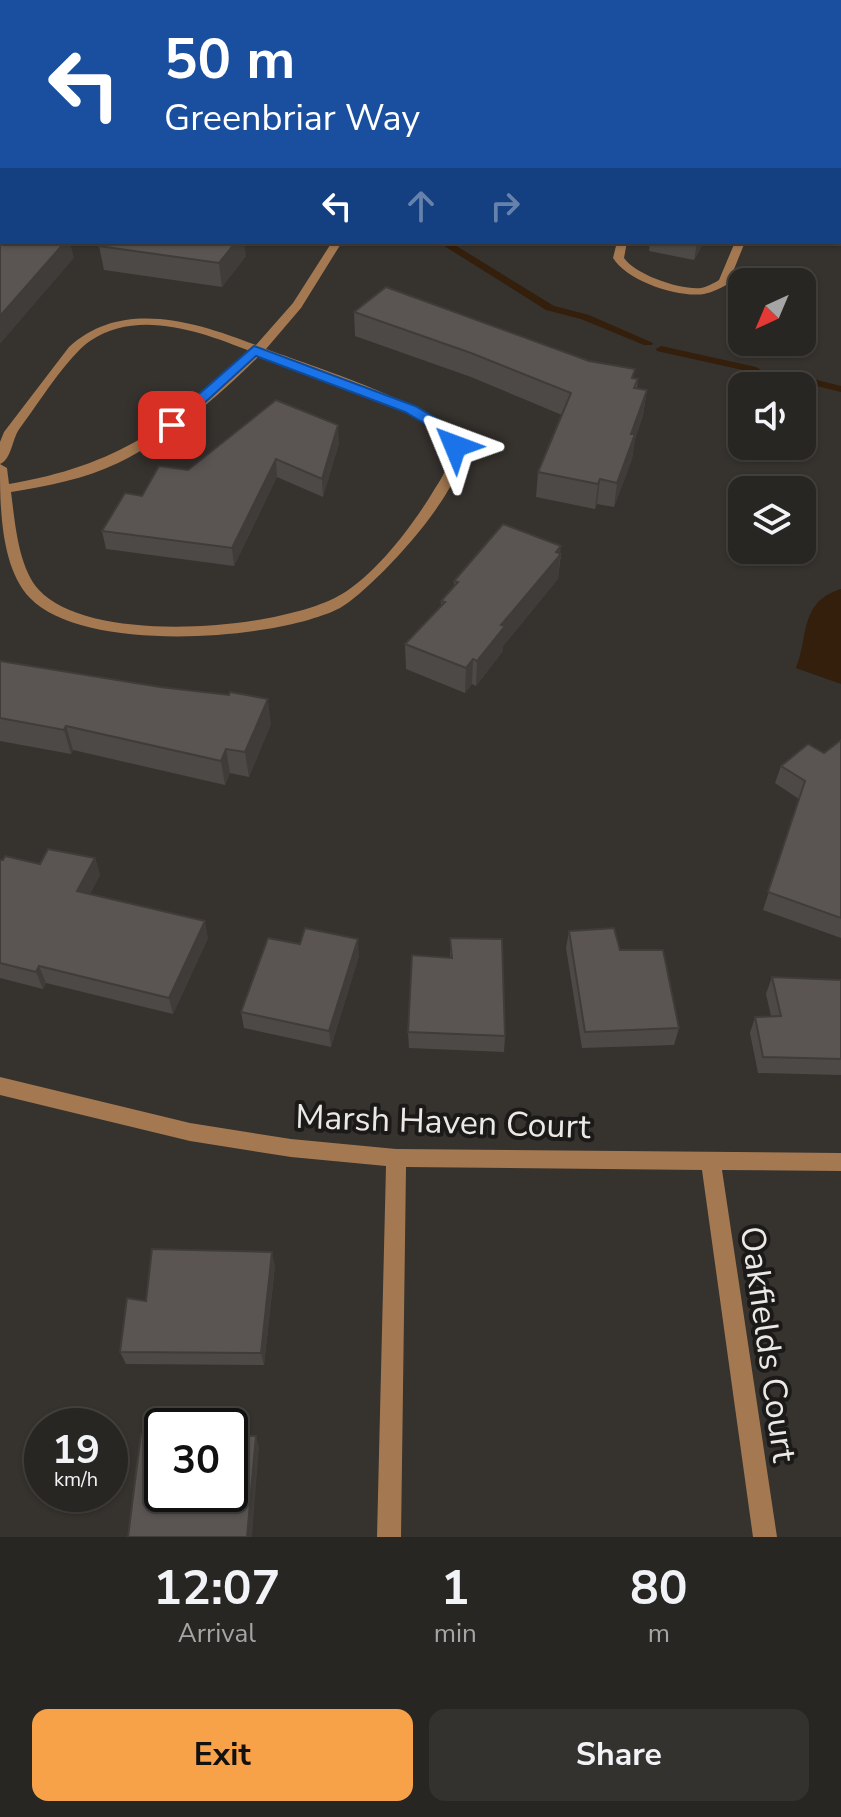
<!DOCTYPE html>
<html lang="en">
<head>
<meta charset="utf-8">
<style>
	:root { --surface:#282622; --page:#34322f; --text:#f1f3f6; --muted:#a5a5a5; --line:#444340; --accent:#f7a149 }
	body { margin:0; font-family:"Nunito Sans",sans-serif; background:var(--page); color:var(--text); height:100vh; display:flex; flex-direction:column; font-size:30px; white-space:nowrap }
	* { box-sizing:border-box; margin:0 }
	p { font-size:26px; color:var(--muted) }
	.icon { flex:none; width:44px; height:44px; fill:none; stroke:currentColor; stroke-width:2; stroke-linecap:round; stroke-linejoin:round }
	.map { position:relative; height:1537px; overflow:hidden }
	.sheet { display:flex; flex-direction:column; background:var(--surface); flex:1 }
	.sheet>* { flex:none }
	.hud { position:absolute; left:0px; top:0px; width:842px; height:244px; box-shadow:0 2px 6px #0004,0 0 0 2px var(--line); background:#1a4fa0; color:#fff; overflow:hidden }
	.needle { width:52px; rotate:224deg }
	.buttons { position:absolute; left:728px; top:268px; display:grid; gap:16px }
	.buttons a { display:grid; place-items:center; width:88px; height:88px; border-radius:16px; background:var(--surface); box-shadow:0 2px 6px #0004,0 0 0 2px var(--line); font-size:40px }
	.speed { position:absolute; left:24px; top:1408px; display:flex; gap:16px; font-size:40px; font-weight:700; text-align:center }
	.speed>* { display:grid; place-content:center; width:104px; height:104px; border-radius:50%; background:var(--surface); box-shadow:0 2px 6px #0004,0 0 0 2px var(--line); line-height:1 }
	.speed small { font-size:20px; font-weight:400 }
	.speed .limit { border:4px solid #111; border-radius:12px; background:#fff; color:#111 }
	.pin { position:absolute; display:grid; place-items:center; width:68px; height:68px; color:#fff; margin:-34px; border-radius:16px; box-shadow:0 4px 12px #0006 }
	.me { position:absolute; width:88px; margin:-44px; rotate:314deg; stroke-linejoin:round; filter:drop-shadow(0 0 6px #0008) }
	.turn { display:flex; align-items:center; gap:28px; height:168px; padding:0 32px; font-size:36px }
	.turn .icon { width:104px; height:104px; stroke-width:2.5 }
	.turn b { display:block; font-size:56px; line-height:68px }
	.lanes { display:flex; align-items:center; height:76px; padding:0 32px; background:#0003; justify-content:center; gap:40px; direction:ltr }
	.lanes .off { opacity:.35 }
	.eta { display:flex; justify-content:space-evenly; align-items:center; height:136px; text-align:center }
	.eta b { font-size:48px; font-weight:700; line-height:56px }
	.primary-button { display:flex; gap:16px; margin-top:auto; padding:16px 32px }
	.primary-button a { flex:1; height:92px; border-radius:16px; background:var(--accent); color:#111; font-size:32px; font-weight:700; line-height:92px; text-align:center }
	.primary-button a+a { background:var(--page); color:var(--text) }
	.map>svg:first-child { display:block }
</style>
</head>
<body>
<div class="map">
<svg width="841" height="1537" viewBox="0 0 841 1537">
	<rect width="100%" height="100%" fill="#36322e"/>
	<!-- forest -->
	<path fill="#965a16" d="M151,0H472L147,2Z"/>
	<!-- water -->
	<path fill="#331f0b" d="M841,589V684L796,668C809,636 799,602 841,589Z"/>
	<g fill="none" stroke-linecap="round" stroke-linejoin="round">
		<!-- stream -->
		<path fill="#331f0b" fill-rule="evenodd" d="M192,0H202L190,2Z
			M0,63H2V67H0Z
			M0,184L2,185V191L0,190Z
			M438,242H450L554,306L589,315L653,343L652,345H644L581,319L546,310Z
			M661,346L756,367L761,370L756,373L657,351L656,349Z
			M777,370L841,386V392L773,375L772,373Z"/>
		<!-- lane -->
		<path fill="#a47951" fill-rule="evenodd" d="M617,242H627L624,258C636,275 680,290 701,288C707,287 714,283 719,280L735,242H745L728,284C721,288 713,292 704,294C678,298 627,281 613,258Z"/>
		<!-- street -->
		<path fill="#a47951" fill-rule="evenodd" d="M800,0H808V2H800Z
			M332,242H342L301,308L266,349C306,364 443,407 460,442C478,479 371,591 340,608C275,641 83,654 30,598C0,567 0,504 0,464L7,468L9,484C116,466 174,425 250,351C202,332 138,308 90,341C67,357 38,404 20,428C12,438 12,459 0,464V442L4,432L69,347C122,298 196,322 256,345L293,303ZM260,355C298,370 426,411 446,440C456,455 443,477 434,490C414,524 376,574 342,594C282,630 90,646 39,590C18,567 15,522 11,492C47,486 85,479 118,463C171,437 218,397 260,355Z
			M0,1077L190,1123L291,1139L396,1149L841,1153V1171L722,1170L777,1537H753L702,1170L406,1167L401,1537H377L386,1166L291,1157L190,1141L0,1095Z"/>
		<!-- secondary -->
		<path fill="#e49f5e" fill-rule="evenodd" d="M38,0H53L55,2H40Z
			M840,188H841V194H840Z"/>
	</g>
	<!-- wall -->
	<path fill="#4d4947" d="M662,0H710L709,2H662Z
		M650,242H704L694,260L649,251Z
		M99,246L246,256L222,287L104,270Z
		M354,312L638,379L637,388L647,390L643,415L635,439L632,459L614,507L597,504L595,509L536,497L538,472L562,415L471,377L355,336Z
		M339,443L323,497L277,477L234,566L106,549L102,531L142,496L188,470Z
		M561,554L558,579L503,646V651L476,686L472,684L465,693L406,669L405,644L441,606V601L454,586V581Z
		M0,661L271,724L249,777L230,773L225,785L73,750L71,754L0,741Z
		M841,740V938L763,910L799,799L775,783L781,766L824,753Z
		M95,858L100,875L90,894L208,938L173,1014L46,983L43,989L0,978V860L40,864Z
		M569,931L620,950L679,1028L674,1045L582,1048L566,948Z
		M450,938L505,1036L504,1052L409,1048L408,1032L450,958Z
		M359,956L331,1047L244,1028L241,1012Z
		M772,977L841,980V1075L758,1073L750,1033L755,1017L771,1016L766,994Z
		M275,1266L264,1365L126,1364L120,1352Z"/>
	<!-- shaded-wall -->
	<path fill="#3f3c39" d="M65,242H70L74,258L0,344V316Z
		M236,242H244L246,256L222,287L219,263Z
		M698,242H704L694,260L697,243Z
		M647,390L643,415L635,439L632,459L614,507L617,483L631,434Z
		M338,425L339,443L323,497L322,479Z
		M276,459L277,477L234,566L232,548Z
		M600,479L597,504L595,509L598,484Z
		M561,546L558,579L503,646V651L476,686L477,661L501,625Z
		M473,659L472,684L465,693L466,668Z
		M268,699L271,724L249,777L245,752Z
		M66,726L73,750L71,754L64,730Z
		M226,749L230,773L225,785L221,761Z
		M95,858L100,875L83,908L77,891Z
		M205,921L208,938L173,1014L169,998Z
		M358,939L359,956L331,1047L329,1031Z
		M39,966L46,983L43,989L36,972Z
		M272,1252L275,1266L264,1365L261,1353Z
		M256,1436L259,1447L252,1537H247Z"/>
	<!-- building -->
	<path fill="#5a5552" stroke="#3f3c39" stroke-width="2" d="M11,242H65L0,316V243L9,244Z
		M103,242H236L219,263L99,246Z
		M386,287L589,361L635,369L632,378L638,379L634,388L647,390L631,434H635L617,483L600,479L598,484L538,472L571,393L471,353L354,312Z
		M276,400L338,425L322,479L276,459L232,548L102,531L125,493L142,496L159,466L188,470Z
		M503,524L561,546L556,552L561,554L501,625L505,626L477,661L473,659L466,668L405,644L445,602L441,601L458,582L454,581Z
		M0,661L160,687L229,695L230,692L268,699L245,752L226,749L221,761L66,726L64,730L0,718Z
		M841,740V918L768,892L805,781L781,766L808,744L824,753Z
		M48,849L95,858L77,891L205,921L169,998L39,966L36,972L0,963V860H3L5,856L40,864Z
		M305,928L358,939L329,1031L241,1012L268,938L300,944Z
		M614,928L620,950H663L679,1028L585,1032L569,931Z
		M450,938L502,939L505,1036L408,1032L412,955L452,958Z
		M772,977L841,980V1059L763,1057L755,1017L781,1016Z
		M152,1249L272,1252L261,1353L120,1352L127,1298L146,1301Z
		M141,1434L162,1435V1494H230V1435L256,1436L247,1537H128Z"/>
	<!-- route -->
	<path fill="#1a73e8" stroke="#114b97" stroke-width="2" d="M254,346L415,406L439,420L463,446L461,449H450L429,426L405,412L256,356L177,428H167V422Z"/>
	<g text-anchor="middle" stroke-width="8" stroke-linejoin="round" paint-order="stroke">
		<!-- near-street labels -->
		<g font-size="34" fill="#ebe9e6" stroke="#1c1a19">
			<text transform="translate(443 1121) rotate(2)" y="12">Marsh Haven Court</text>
			<text transform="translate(769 1344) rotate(82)" y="12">Oakfields Court</text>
		</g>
	</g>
</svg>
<div class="buttons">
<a><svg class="needle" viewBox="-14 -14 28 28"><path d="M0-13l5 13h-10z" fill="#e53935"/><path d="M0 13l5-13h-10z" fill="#a5a5a5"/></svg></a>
<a><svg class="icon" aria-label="sound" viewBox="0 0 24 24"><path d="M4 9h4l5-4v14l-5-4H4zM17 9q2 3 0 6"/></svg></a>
<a><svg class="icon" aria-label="layers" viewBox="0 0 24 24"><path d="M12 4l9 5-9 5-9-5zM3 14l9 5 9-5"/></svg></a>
</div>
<div class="speed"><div>19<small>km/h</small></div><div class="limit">30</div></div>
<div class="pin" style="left:172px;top:425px;background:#d93025"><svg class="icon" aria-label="arrive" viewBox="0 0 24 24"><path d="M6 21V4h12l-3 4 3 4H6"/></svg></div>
<svg class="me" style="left:455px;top:446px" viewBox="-20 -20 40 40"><path d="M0-17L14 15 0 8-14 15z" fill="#1a73e8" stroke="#fff" stroke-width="4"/></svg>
<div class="hud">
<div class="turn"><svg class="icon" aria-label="left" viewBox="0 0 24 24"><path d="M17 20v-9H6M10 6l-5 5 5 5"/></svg><div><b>50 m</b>Greenbriar Way</div></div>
<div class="lanes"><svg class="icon" aria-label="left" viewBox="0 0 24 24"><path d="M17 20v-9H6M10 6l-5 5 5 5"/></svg><svg class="icon off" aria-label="ahead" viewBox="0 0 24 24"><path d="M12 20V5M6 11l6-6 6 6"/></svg><svg class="icon off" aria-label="right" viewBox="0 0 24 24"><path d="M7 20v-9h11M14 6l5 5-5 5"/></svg></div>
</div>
</div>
<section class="sheet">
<div class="eta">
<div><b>12:07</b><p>Arrival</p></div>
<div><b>1</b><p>min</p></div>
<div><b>80</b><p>m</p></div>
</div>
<div class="primary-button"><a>Exit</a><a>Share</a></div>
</section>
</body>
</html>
